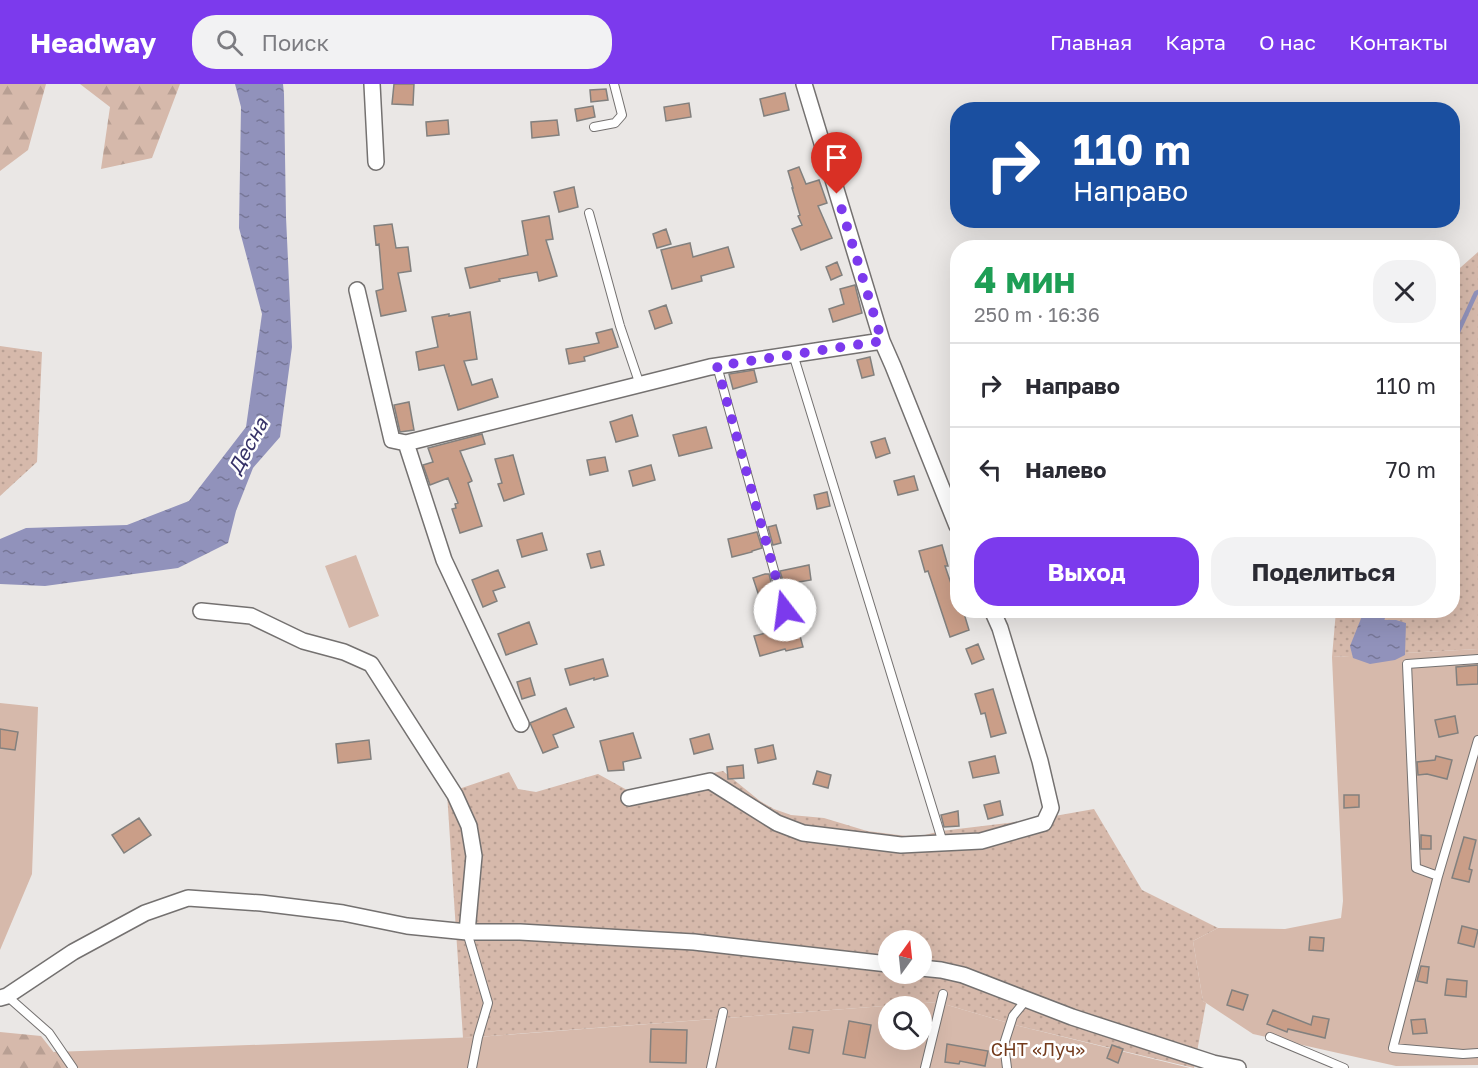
<!DOCTYPE html>
<html lang="ru">
<head>
<meta charset="utf-8">
<style>
	:root { --surface:#fff; --page:#f2f2f3; --text:#2b2b33; --muted:#7c7c81; --line:#e1e1e2; --accent:#7c3aed }
	body { margin:0; font-family:"Golos Text",sans-serif; background:var(--page); color:var(--text); height:100vh; display:flex; flex-direction:column; font-size:22px; white-space:nowrap }
	* { box-sizing:border-box; margin:0 }
	p { font-size:20px; color:var(--muted) }
	.icon { flex:none; width:33px; height:33px; fill:none; stroke:currentColor; stroke-width:2; stroke-linecap:round; stroke-linejoin:round }
	.map { position:relative; flex:1; overflow:hidden }
	.side { position:absolute; left:950px; top:156px; width:510px; height:378px; display:flex; flex-direction:column; background:var(--surface); border-radius:24px; box-shadow:0 6px 24px #0002 }
	.side>* { flex:none }
	.banner { position:absolute; left:950px; top:18px; width:510px; height:126px; border-radius:24px; box-shadow:0 6px 24px #0002; background:#1a4fa0; color:#fff; overflow:hidden }
	.needle { width:39px; rotate:15deg }
	.fabs { position:absolute; left:878px; top:846px; display:grid; gap:12px }
	.fabs a { display:grid; place-items:center; width:54px; height:54px; border-radius:50%; background:var(--surface); box-shadow:0 6px 24px #0002; font-size:30px }
	.pin { position:absolute; display:grid; place-items:center; width:51px; height:51px; color:#fff; margin:-62px -26px; border-radius:50% 50% 50% 0; rotate:-45deg; box-shadow:0 0 6px #0007 }
	.pin .icon { rotate:45deg }
	.me { position:absolute; width:66px; margin:-33px; rotate:345deg; stroke-linejoin:round; filter:drop-shadow(0 0 4px #0008) }
	.turn { display:flex; align-items:center; gap:21px; height:126px; padding:0 24px; font-size:27px }
	.turn .icon { width:78px; height:78px; stroke-width:2.5 }
	.turn b { display:block; font-size:42px; line-height:51px }
	.round { display:grid; place-items:center; flex:none; width:63px; height:63px; border-radius:24px; background:var(--page) }
	.headline { display:flex; align-items:center; justify-content:space-between; height:102px; padding:0 24px }
	h1 { font-size:36px; font-weight:700; line-height:45px; color:#1e9e55 }
	.cta { display:flex; gap:12px; margin-top:auto; padding:12px 24px }
	.cta a { flex:1; height:69px; border-radius:24px; background:var(--accent); color:#fff; font-size:24px; font-weight:700; line-height:69px; text-align:center }
	.cta a+a { background:var(--page); color:var(--text) }
	ul { padding:0; list-style:none }
	li { display:flex; align-items:center; gap:18px; height:84px; padding:0 24px; border-top:2px solid var(--line) }
	li div { flex:1 }
	li b { display:block; font-size:22px }
	li em { font-style:normal }
	header { display:flex; align-items:center; gap:36px; box-sizing:border-box; height:84px; padding:0 30px; background:var(--accent); color:#fff }
	header strong { font-size:28px }
	nav { display:flex; gap:33px; margin-inline-start:auto; font-size:21px }
	.search { width:420px; height:54px; background:var(--page); display:flex; align-items:center; gap:15px; box-sizing:border-box; padding:0 21px; border-radius:24px; color:var(--muted); font-size:22px }
	.map>svg:first-child { display:block }
</style>
</head>
<body>
<header>
<strong>Headway</strong>
<div class="search"><svg class="icon" aria-label="search" viewBox="0 0 24 24"><circle cx="10" cy="10" r="6"/><path d="M15 15l6 6"/></svg>Поиск</div>
<nav><a>Главная</a><a>Карта</a><a>О нас</a><a>Контакты</a></nav>
</header>
<div class="map">
<svg width="1478" height="984" viewBox="0 0 1478 984">
	<defs>
		<pattern id="grass-dots" width="8" height="8" patternUnits="userSpaceOnUse" patternTransform="scale(1.5)"><rect width="8" height="8" fill="#d6b9ab"/><path d="M2 2h.1M6 6h.1" fill="none" stroke="#b89f93" stroke-width="1.8" stroke-linecap="round"/></pattern>
		<pattern id="forest-firs" width="22" height="20" patternUnits="userSpaceOnUse" patternTransform="scale(1.5)"><rect width="22" height="20" fill="#d6b9ab"/><path d="M5 1l3.5 6h-7zM16 11l3.5 6h-7z" fill="#b89f93"/></pattern>
		<pattern id="water-ripples" width="26" height="14" patternUnits="userSpaceOnUse" patternTransform="scale(1.5)"><rect width="26" height="14" fill="#9192bb"/><path d="M2 4q2-2 4 0t4 0M15 11q2-2 4 0t4 0" fill="none" stroke="#777798"/></pattern>
	</defs>
	<rect width="100%" height="100%" fill="#eae7e5"/>
	<!-- grass -->
	<path fill="url(#grass-dots)" fill-rule="evenodd" d="M1478,168V565L1332,573L1336,527L1452,526V191Z
		M0,262L42,268L37,378L0,412Z
		M723,687L760,717L774,725L791,731L824,734L867,747L906,752L925,751L941,747L1032,736L1094,725L1142,806L1218,844L1193,857L1203,917L1206,919L1194,984L1019,942L937,918L463,954L447,709L509,688L518,705L536,708L598,690L627,706ZM888,856H921V890H888Z"/>
	<!-- forest -->
	<path fill="url(#forest-firs)" d="M0,0H46L28,66L0,87Z
		M80,0H180L152,74L101,85L110,23Z
		M0,948L41,952L66,984H0Z"/>
	<!-- garden -->
	<path fill="#d6b9ab" fill-rule="evenodd" d="M356,471L379,532L349,544L325,482Z
		M1478,565V981L1396,982L1253,950L1203,917L1193,857L1218,844L1285,845L1341,834L1343,817L1332,573Z
		M0,619L38,623L32,790L0,866Z
		M937,918L1019,942L1190,984H66L53,968L478,953ZM888,922H921V956H888Z"/>
	<!-- water -->
	<path fill="url(#water-ripples)" d="M235,0H283L284,10L286,133L292,263L280,353L253,384L236,427L228,459L178,484L45,502L0,500V455L26,444L127,441L189,417L246,343L262,230L239,144L241,23Z
		M1364,527H1377L1382,536H1396L1406,539L1405,571L1395,576L1370,580L1353,574L1350,562Z"/>
	<g fill="none" stroke-linecap="round" stroke-linejoin="round">
		<!-- stream -->
		<path stroke="#9192bb" stroke-width="4.5" d="M1452,261L1476,209L1478,208
			M1452,281V306
			M1382,536L1385,526"/>
	</g>
	<!-- building -->
	<path fill="#ca9e88" stroke="#82807e" stroke-width="1.5" d="M394,0H414L413,21L392,20Z
		M606,5L608,16L591,18L590,6Z
		M785,9L789,26L764,32L760,15Z
		M689,19L691,33L666,37L664,23Z
		M593,22L595,33L577,37L575,25Z
		M448,36L449,50L427,52L426,38Z
		M557,36L559,51L532,54L531,38Z
		M799,83L806,100L819,96L827,119L818,122L832,154L801,166L792,145L802,141L798,132L800,131L792,104H793L788,87Z
		M574,103L578,123L559,128L554,108Z
		M549,132L553,155L546,156L557,192L539,197L537,188L499,195L500,197L470,204L465,184L528,171L522,137Z
		M392,140L396,164L408,163L411,187L398,189L406,227L381,232L376,207L383,205L379,160L376,161L374,142Z
		M666,145L671,160L657,164L653,150Z
		M690,159L693,173L728,163L734,183L701,192L702,197L672,205L661,166Z
		M837,178L842,191L831,196L826,183Z
		M855,201L862,229L833,238L829,225L844,220L840,205Z
		M666,221L672,239L655,245L649,227Z
		M470,228L477,275L464,277L472,301L492,295L498,313L458,326L444,281L419,286L416,268L438,263L432,233L449,230V232Z
		M612,245L618,263L584,273L585,277L569,280L566,265L599,259L596,249Z
		M870,273L874,291L862,294L857,276Z
		M754,286L757,298L733,305L729,290Z
		M409,318L414,346L400,348L394,321Z
		M632,331L638,352L616,358L610,338Z
		M706,343L712,364L679,372L673,351Z
		M482,350L485,360L460,367L472,397L468,399L482,442L460,449L452,425L456,424L455,420L458,419L448,394L430,401L423,381L433,378L428,364Z
		M885,354L890,369L876,374L871,358Z
		M513,371L524,410L504,417L498,400L502,399L495,375Z
		M605,373L608,387L590,391L587,376Z
		M651,381L655,396L633,402L629,387Z
		M914,392L918,406L898,411L894,397Z
		M827,408L830,422L817,425L814,411Z
		M776,441L781,459L773,461L768,443Z
		M757,448L762,464L752,467V468L732,473L728,455Z
		M542,449L547,466L522,473L517,456Z
		M942,461L948,482H945L957,517V526H963L969,546L950,553L928,487L925,488L919,467Z
		M600,467L604,481L591,484L587,470Z
		M809,481L811,496L799,498V500L785,504L780,487Z
		M498,486L505,503L493,507L497,517L483,523L472,496Z
		M765,490H769L773,506L770,507L772,511L760,515L753,494Z
		M529,538L537,560L506,571L498,550Z
		M797,541L803,563L786,567L785,565L760,572L754,552Z
		M978,560L984,575L972,580L966,565Z
		M603,575L608,592L594,596V594L570,601L565,585Z
		M1478,581V600L1457,601L1456,583Z
		M530,594L535,611L522,615L517,598Z
		M993,605L1006,649L991,653L985,629L981,630L975,610Z
		M566,624L574,643L553,651L558,663L543,669L530,639Z
		M1455,632L1458,649L1439,653L1435,636Z
		M0,645L18,648L15,666L0,664Z
		M633,649L641,674L623,678L624,686L608,687L600,657Z
		M709,650L713,665L694,670L690,655Z
		M369,656L371,675L338,679L336,660Z
		M773,661L776,675L758,679L755,665Z
		M995,672L999,689L973,694L969,678Z
		M1436,672L1452,676L1447,695L1427,690L1418,691L1417,678L1435,676Z
		M743,681L744,694L728,695L727,683Z
		M817,687L831,691L828,704L813,700Z
		M1344,711H1359V723L1344,724Z
		M1000,717L1003,731L988,735L984,721Z
		M958,727L959,742L944,743L941,731Z
		M139,734L151,751L124,769L112,751Z
		M1421,751L1431,752V765H1421Z
		M1464,753L1476,756L1469,785L1472,786L1469,798L1452,794Z
		M1462,842L1478,846L1474,863L1458,859Z
		M1310,853L1324,854L1323,867L1309,866Z
		M1421,882L1429,883L1427,899L1417,897Z
		M1447,895L1467,897L1466,913L1445,911Z
		M1232,906L1248,911L1243,926L1227,921Z
		M1273,926L1311,941L1313,932L1329,935L1325,954L1288,945L1287,948L1267,940Z
		M1425,935L1427,949L1413,950L1411,936Z
		M849,937L871,941L865,974L843,970Z
		M793,943L813,946L809,969L789,965Z
		M651,945L687,946L686,979L650,978Z
		M947,960L988,967L985,982L960,977L959,980L945,978Z
		M1112,961L1123,965L1118,979L1107,974Z"/>
	<g fill="none" stroke-linecap="round" stroke-linejoin="round">
		<defs>
			<path id="service" d="M594,43L615,39L622,31L614,0
				M589,129L620,242L640,301
				M793,270L943,759
				M717,282L785,526
				M1478,656L1438,792L1393,964L1463,970L1478,969
				M1438,792L1416,784L1407,580L1478,575
				M467,848L488,919L478,953L472,984
				M7,912L49,949L73,984
				M1270,953L1344,984
				M711,984L723,928
				M925,984L943,910
				M1007,984L1004,960L1013,932L1026,916"/>
			<path id="minor" d="M372,0L376,78
				M357,206L392,356L406,359
				M882,257L893,282L957,442
				M201,527L251,532L303,557L344,568L371,580L455,711L469,742L474,772L467,848
				M521,640L444,476L406,359L710,283L882,257L804,0
				M629,714L710,697L777,739L803,749L901,761L981,757L1044,739L1051,724L1040,677L1000,544L992,526
				M921,884L941,886L963,891L1072,933L1213,979L1238,984
				M0,914L7,912L73,868L145,829L188,814L261,819L343,829L407,842L467,848H520L694,858L888,880"/>
		</defs>
		<!-- service casing -->
		<use href="#service" stroke="#747170" stroke-width="10"/>
		<!-- minor casing -->
		<use href="#minor" stroke="#747170" stroke-width="18"/>
		<!-- service -->
		<use href="#service" stroke="#fff" stroke-width="8"/>
		<!-- minor -->
		<use href="#minor" stroke="#fff" stroke-width="15"/>
	</g>
	<g fill="none" stroke-linecap="round" stroke-linejoin="round">
		<!-- route -->
		<path stroke="#7c3aed" stroke-width="10" stroke-dasharray="0 18" d="M785,526L717,282L882,257L837,110"/>
	</g>
	<g text-anchor="middle" stroke-width="5" stroke-linejoin="round" paint-order="stroke">
		<!-- park labels -->
		<g font-size="18" fill="#733a1b" stroke="#fff">
			<text x="1038" y="972">СНТ «Луч»</text>
		</g>
		<!-- water labels -->
		<g font-size="20" font-style="italic" fill="#363268" stroke="#fff">
			<text transform="translate(248 362) rotate(-61)" y="7">Десна</text>
		</g>
	</g>
</svg>
<div class="fabs">
<a><svg class="needle" viewBox="-14 -14 28 28"><path d="M0-13l5 13h-10z" fill="#e53935"/><path d="M0 13l5-13h-10z" fill="#7c7c81"/></svg></a>
<a><svg class="icon" aria-label="search" viewBox="0 0 24 24"><circle cx="10" cy="10" r="6"/><path d="M15 15l6 6"/></svg></a>
</div>
<div class="pin" style="left:837px;top:110px;background:#d93025"><svg class="icon" aria-label="arrive" viewBox="0 0 24 24"><path d="M6 21V4h12l-3 4 3 4H6"/></svg></div>
<svg class="me" style="left:785px;top:526px" viewBox="-20 -20 40 40"><circle r="19" fill="#fff"/><path d="M0-13L10 11 0 6-10 11z" fill="#7c3aed"/></svg>
<div class="banner">
<div class="turn"><svg class="icon" aria-label="right" viewBox="0 0 24 24"><path d="M7 20v-9h11M14 6l5 5-5 5"/></svg><div><b>110 m</b>Направо</div></div>
</div>
<section class="side">
<div class="headline"><div><h1>4 мин</h1><p>250 m · 16:36</p></div><a class="round"><svg class="icon" aria-label="close" viewBox="0 0 24 24"><path d="M6 6l12 12M18 6L6 18"/></svg></a></div>
<ul>
<li><svg class="icon" aria-label="right" viewBox="0 0 24 24"><path d="M7 20v-9h11M14 6l5 5-5 5"/></svg><div><b>Направо</b></div><em>110 m</em></li>
<li><svg class="icon" aria-label="left" viewBox="0 0 24 24"><path d="M17 20v-9H6M10 6l-5 5 5 5"/></svg><div><b>Налево</b></div><em>70 m</em></li>
</ul>
<div class="cta"><a>Выход</a><a>Поделиться</a></div>
</section>
</div>
</body>
</html>
